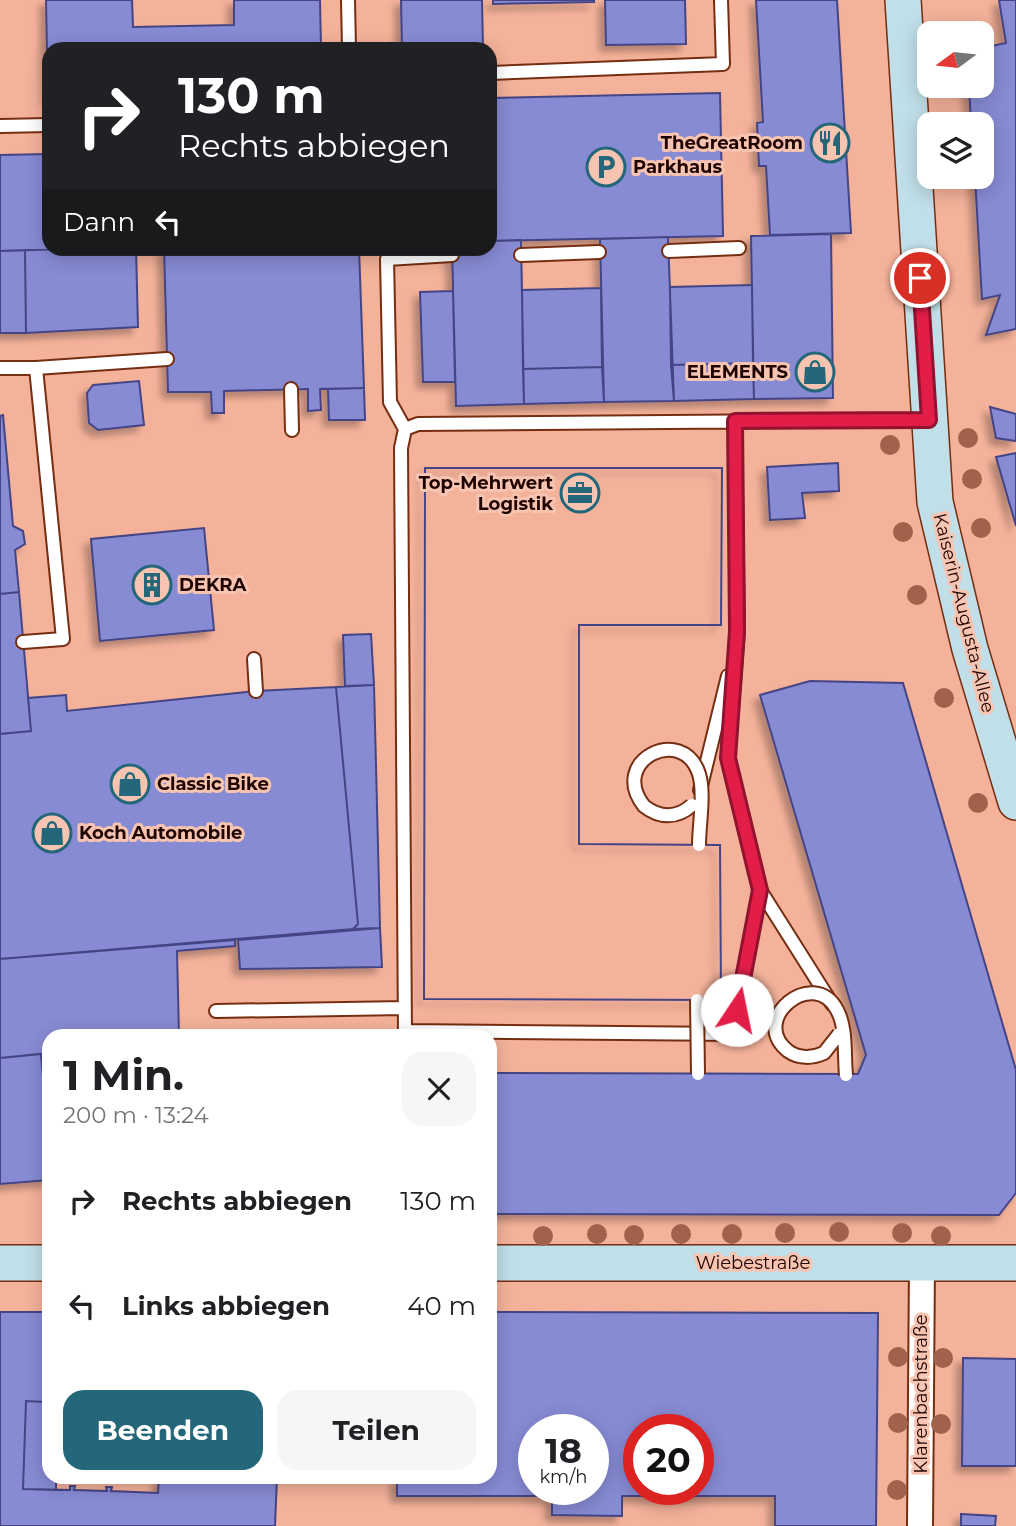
<!DOCTYPE html>
<html lang="de">
<head>
<meta charset="utf-8">
<style>
	:root { --surface:#fff; --page:#f6f6f6; --text:#202124; --muted:#757577; --accent:#25677a }
	body { margin:0; font-family:Montserrat,sans-serif; background:var(--page); color:var(--text); height:100vh; display:flex; flex-direction:column; font-size:26px; white-space:nowrap }
	* { box-sizing:border-box; margin:0 }
	p { font-size:23px; color:var(--muted) }
	.icon { flex:none; width:38px; height:38px; fill:none; stroke:currentColor; stroke-width:2; stroke-linecap:round; stroke-linejoin:round }
	.map { position:relative; flex:1; overflow:hidden }
	.sheet { position:absolute; left:42px; top:1029px; width:455px; height:455px; display:flex; flex-direction:column; background:var(--surface); border-radius:21px; box-shadow:0 4px 18px #0003 }
	.sheet>* { flex:none }
	.top-card { position:absolute; left:42px; top:42px; width:455px; height:214px; border-radius:21px; box-shadow:0 4px 18px #0003; background:#202124; color:#fff; overflow:hidden }
	.needle { width:46px; rotate:255deg }
	.buttons { position:absolute; left:917px; top:21px; display:grid; gap:14px }
	.buttons a { display:grid; place-items:center; width:77px; height:77px; border-radius:14px; background:var(--surface); box-shadow:0 4px 18px #0003; font-size:35px }
	.speed { position:absolute; left:518px; top:1414px; display:flex; gap:14px; font-size:35px; font-weight:700; text-align:center }
	.speed>* { display:grid; place-content:center; width:91px; height:91px; border-radius:50%; background:var(--surface); box-shadow:0 4px 18px #0003; line-height:1 }
	.speed small { font-size:18px; font-weight:400 }
	.speed .limit { border:10px solid #d22; background:#fff; color:#111 }
	.pin { position:absolute; display:grid; place-items:center; width:60px; height:60px; color:#fff; margin:-30px; border:4px solid #fff; border-radius:50%; box-shadow:0 2px 7px #0007 }
	.me { position:absolute; width:77px; margin:-38px; rotate:11deg; stroke-linejoin:round; filter:drop-shadow(0 0 5px #0008) }
	.turn { display:flex; align-items:center; gap:24px; height:147px; padding:0 21px; font-size:32px }
	.turn .icon { width:91px; height:91px; stroke-width:2.5 }
	.turn b { display:block; font-size:49px; line-height:60px }
	.then { display:flex; align-items:center; height:66px; padding:0 21px; background:#0003; gap:14px; font-size:26px }
	.round { display:grid; place-items:center; flex:none; width:74px; height:74px; border-radius:21px; background:var(--page) }
	.headline { display:flex; align-items:center; justify-content:space-between; height:119px; padding:0 21px }
	h1 { font-size:42px; font-weight:700; line-height:52px }
	.action { display:flex; gap:14px; margin-top:auto; padding:14px 21px }
	.action a { flex:1; height:80px; border-radius:21px; background:var(--accent); color:#fff; font-size:28px; font-weight:700; line-height:80px; text-align:center }
	.action a+a { background:var(--page); color:var(--text) }
	ul { padding:0; list-style:none }
	li { display:flex; align-items:center; gap:21px; height:105px; padding:0 21px }
	li div { flex:1 }
	li b { display:block; font-size:26px }
	li em { font-style:normal }
	.map>svg:first-child { display:block }
</style>
</head>
<body>
<div class="map">
<svg width="1016" height="1526" viewBox="0 0 1016 1526">
	<defs>
		<filter id="shadow"><feDropShadow dx="-6" dy="6" stdDeviation="3.5" flood-color="#0004"/></filter>
	</defs>
	<rect width="100%" height="100%" fill="#f5b29a"/>
	<!-- building -->
	<path fill="#878bd4" stroke="#444486" stroke-width="2" fill-rule="evenodd" filter="url(#shadow)" d="M46,0H132L133,27L234,25V0H320L321,49H49L48,101Z
		M401,0H482L483,48L402,49Z
		M493,0H594V2L493,4Z
		M605,0H685L686,44L606,45Z
		M756,0H837L851,233L770,235L766,166H759L757,123L763,122Z
		M999,0H1016V329L986,335L1000,295L982,299L975,177H982V124H971L969,86H982V74L986,73L982,68V48L1006,43Z
		M720,93L723,236L490,241V98Z
		M49,154V248H116L0,251V155Z
		M831,234L833,398L754,399L751,236Z
		M668,237L674,401L604,402L600,239Z
		M521,240L524,404L456,406L452,248H490V241Z
		M136,248L138,327L26,333L25,250Z
		M164,248H359L364,388L320,389L321,410L308,411V389L224,391V413H212L211,392H168Z
		M25,250L26,333H0V251Z
		M752,285L753,363L671,365L670,287Z
		M601,288L602,367L523,369L522,290Z
		M453,291L455,382H423L420,292Z
		M753,363L754,399L674,401L671,365Z
		M602,367L604,402L524,404L523,369Z
		M139,381L144,425L98,430L89,423L87,393L93,385Z
		M364,388L365,420H329L328,389Z
		M990,407L1016,414V441L996,438Z
		M3,415L13,526L23,531L25,544L15,550L19,592L0,594V416Z
		M1016,453V526L996,457Z
		M838,463L839,491L802,493L805,518L770,520L767,467Z
		M425,468H722L721,625H579V844L720,845L721,1000L424,999Z
		M425,468H722L721,625H579V844L720,845L721,1000L424,999Z
		M204,528L214,630L100,641L91,539Z
		M19,592L31,731L0,734V594Z
		M371,634L374,685L345,686L343,635Z
		M810,681L903,683L1016,1070V1193L999,1215L490,1214V1073L858,1074L866,1055L760,695Z
		M374,685L380,928L353,929L358,924L336,687Z
		M336,687L358,924L353,929L0,959V734L31,731L28,698L66,695L67,711L256,691Z
		M380,928L382,967L240,969L238,940Z
		M235,940V946L177,951L179,1036H49V1053L0,1058V959Z
		M41,1054L49,1143V1180L0,1184V1058Z
		M0,1312H49V1393H44L45,1402L26,1401L23,1489L70,1490V1486H75L74,1490L107,1491L106,1487H112L111,1491L158,1493L159,1477H277L275,1526H0Z
		M490,1312L878,1313L876,1526H775V1496H622V1516L552,1515V1496H397V1477H490ZM534,1430H593V1489H534ZM639,1430H698V1489H639Z
		M963,1358L1016,1359V1466H962Z
		M44,1393H49V1477H56V1490L23,1489L26,1401L45,1402Z
		M961,1514L996,1516L995,1526H961Z"/>
	<g fill="none" stroke-linecap="round" stroke-linejoin="round">
		<defs>
			<path id="lane" d="M348,0L349,49
				M490,73L723,64L721,0
				M0,126L49,125
				M669,251L739,248
				M521,255L599,252
				M0,368H36L63,639L23,642
				M36,368L167,359
				M291,389L292,430
				M405,429L390,402L387,259L452,255
				M254,659L256,691
				M700,790L728,676
				M760,890L832,1004
				M216,1011L405,1008
				M405,1031L733,1034L760,890L728,758L738,631L735,421
				M405,1036L401,448L405,429L418,424L928,420"/>
			<path id="street" d="M920,1526L922,1263"/>
			<path id="secondary" d="M903,0L935,502L970,649L1016,802
				M0,1263H49
				M490,1263H1016"/>
		</defs>
		<!-- lane casing -->
		<use href="#lane" stroke="#752e11" stroke-width="16"/>
		<!-- street casing -->
		<use href="#street" stroke="#752e11" stroke-width="28"/>
		<!-- secondary casing -->
		<use href="#secondary" stroke="#752e11" stroke-width="38"/>
		<!-- lane -->
		<use href="#lane" stroke="#fff" stroke-width="12"/>
		<!-- street -->
		<use href="#street" stroke="#fff" stroke-width="24"/>
		<!-- secondary -->
		<use href="#secondary" stroke="#c0dfe8" stroke-width="35"/>
		<defs>
			<path id="lane-bridge" d="M692,805C677,819 659,818 644,806C608,760 683,724 699,774C705,794 699,824 699,845
				M697,1000L698,1074
				M839,1034L824,1053C813,1058 799,1059 788,1051C748,1019 814,966 837,1010C847,1028 844,1055 846,1075"/>
		</defs>
		<!-- lane-bridge casing -->
		<use href="#lane-bridge" stroke="#752e11" stroke-width="16" stroke-linecap="butt"/>
		<!-- lane-bridge -->
		<use href="#lane-bridge" stroke="#fff" stroke-width="12"/>
	</g>
	<!-- trees -->
	<g fill="#a0624a">
		<circle cx="968" cy="438" r="10"/>
		<circle cx="890" cy="445" r="10"/>
		<circle cx="972" cy="479" r="10"/>
		<circle cx="981" cy="528" r="10"/>
		<circle cx="903" cy="532" r="10"/>
		<circle cx="917" cy="595" r="10"/>
		<circle cx="944" cy="698" r="10"/>
		<circle cx="978" cy="803" r="10"/>
		<circle cx="839" cy="1232" r="10"/>
		<circle cx="785" cy="1233" r="10"/>
		<circle cx="902" cy="1233" r="10"/>
		<circle cx="597" cy="1234" r="10"/>
		<circle cx="681" cy="1234" r="10"/>
		<circle cx="732" cy="1234" r="10"/>
		<circle cx="634" cy="1235" r="10"/>
		<circle cx="543" cy="1236" r="10"/>
		<circle cx="941" cy="1236" r="10"/>
		<circle cx="898" cy="1357" r="10"/>
		<circle cx="943" cy="1358" r="10"/>
		<circle cx="898" cy="1423" r="10"/>
		<circle cx="941" cy="1424" r="10"/>
		<circle cx="897" cy="1490" r="10"/>
	</g>
	<g fill="none" stroke-linecap="round" stroke-linejoin="round">
		<defs>
			<path id="route" d="M737,1010L760,890L728,758L737,631L735,421L929,420L920,278"/>
		</defs>
		<!-- route casing -->
		<use href="#route" stroke="#92132f" stroke-width="18"/>
		<!-- route -->
		<use href="#route" stroke="#e11d48" stroke-width="12"/>
	</g>
	<!-- icons -->
	<defs>
		<symbol id="restaurant-ring" viewBox="-11 -11 22 22"><circle r="9.5" fill="#f7c4b1" stroke="#25677a" stroke-width="1.5"/><path d="M-5-6h1v4h1v-4h1v4h1v-4h1v5L-1.5 .5V6h-2V.5L-5-1ZM5-6V6H3V1.5H1.5Q1.5-4 5-6Z" fill="#25677a"/></symbol>
		<symbol id="parking-ring" viewBox="-11 -11 22 22"><circle r="9.5" fill="#f7c4b1" stroke="#25677a" stroke-width="1.5"/><path d="M-3.5-5.5H1a3.5 3.5 0 0 1 0 7H-1V5.5H-3.5ZM-1-3.4V-.6H.8a1.4 1.4 0 0 0 0-2.8Z" fill="#25677a"/></symbol>
		<symbol id="shop-ring" viewBox="-11 -11 22 22"><circle r="9.5" fill="#f7c4b1" stroke="#25677a" stroke-width="1.5"/><path d="M-5-2.5h2.3a2.7 3.5 0 0 1 5.4 0H5L5.5 6h-11ZM-1.5-2.5h3a1.5 2.3 0 0 0-3 0Z" fill="#25677a"/></symbol>
		<symbol id="office-ring" viewBox="-11 -11 22 22"><circle r="9.5" fill="#f7c4b1" stroke="#25677a" stroke-width="1.5"/><path d="M-6-3h4V-5.5h4V-3h4V5H-6ZM-1-4.5V-3h2v-1.5ZM-6 0V1H6V0Z" fill="#25677a"/></symbol>
		<symbol id="building-ring" viewBox="-11 -11 22 22"><circle r="9.5" fill="#f7c4b1" stroke="#25677a" stroke-width="1.5"/><path d="M-4-6H4V6H1V3H-1V6H-4ZM-2.5-4.3h1.7v1.8h-1.7ZM.8-4.3h1.7v1.8H.8ZM-2.5-1h1.7V.8h-1.7ZM.8-1h1.7V.8H.8Z" fill="#25677a"/></symbol>
	</defs>
	<g fill-rule="evenodd">
		<use href="#restaurant-ring" x="808" y="121" width="44" height="44"/>
		<use href="#parking-ring" x="584" y="145" width="44" height="44"/>
		<use href="#shop-ring" x="793" y="350" width="44" height="44"/>
		<use href="#office-ring" x="558" y="471" width="44" height="44"/>
		<use href="#building-ring" x="130" y="563" width="44" height="44"/>
		<use href="#shop-ring" x="108" y="762" width="44" height="44"/>
		<use href="#shop-ring" x="30" y="811" width="44" height="44"/>
	</g>
	<g text-anchor="middle" stroke-width="6" stroke-linejoin="round" paint-order="stroke">
		<!-- poi labels -->
		<g font-size="18" font-weight="bold" fill="#1e0300" stroke="#f7c4b1" text-anchor="start">
			<text x="803" y="149" text-anchor="end">TheGreatRoom</text>
			<text x="633" y="173">Parkhaus</text>
			<text x="788" y="378" text-anchor="end">ELEMENTS</text>
			<text x="553" y="489" text-anchor="end">Top-Mehrwert<tspan x="553" dy="21">Logistik</tspan></text>
			<text x="179" y="591">DEKRA</text>
			<text x="157" y="790">Classic Bike</text>
			<text x="79" y="839">Koch Automobile</text>
		</g>
		<!-- street labels -->
		<g font-size="18" fill="#1e0300" stroke="#f7c4b1">
			<text transform="translate(964 613) rotate(76)" y="6">Kaiserin-Augusta-Allee</text>
			<text x="753" y="1269">Wiebestraße</text>
			<text transform="translate(921 1394) rotate(-90)" y="6">Klarenbachstraße</text>
		</g>
	</g>
</svg>
<div class="buttons">
<a><svg class="needle" viewBox="-14 -14 28 28"><path d="M0-13l5 13h-10z" fill="#e53935"/><path d="M0 13l5-13h-10z" fill="#757577"/></svg></a>
<a><svg class="icon" aria-label="layers" viewBox="0 0 24 24"><path d="M12 4l9 5-9 5-9-5zM3 14l9 5 9-5"/></svg></a>
</div>
<div class="speed"><div>18<small>km/h</small></div><div class="limit">20</div></div>
<div class="pin" style="left:920px;top:278px;background:#d93025"><svg class="icon" aria-label="arrive" viewBox="0 0 24 24"><path d="M6 21V4h12l-3 4 3 4H6"/></svg></div>
<svg class="me" style="left:737px;top:1010px" viewBox="-20 -20 40 40"><circle r="19" fill="#fff"/><path d="M0-13L10 11 0 6-10 11z" fill="#e11d48"/></svg>
<div class="top-card">
<div class="turn"><svg class="icon" aria-label="right" viewBox="0 0 24 24"><path d="M7 20v-9h11M14 6l5 5-5 5"/></svg><div><b>130 m</b>Rechts abbiegen</div></div>
<div class="then">Dann<svg class="icon" aria-label="left" viewBox="0 0 24 24"><path d="M17 20v-9H6M10 6l-5 5 5 5"/></svg></div>
</div>
<section class="sheet">
<div class="headline"><div><h1>1 Min.</h1><p>200 m · 13:24</p></div><a class="round"><svg class="icon" aria-label="close" viewBox="0 0 24 24"><path d="M6 6l12 12M18 6L6 18"/></svg></a></div>
<ul>
<li><svg class="icon" aria-label="right" viewBox="0 0 24 24"><path d="M7 20v-9h11M14 6l5 5-5 5"/></svg><div><b>Rechts abbiegen</b></div><em>130 m</em></li>
<li><svg class="icon" aria-label="left" viewBox="0 0 24 24"><path d="M17 20v-9H6M10 6l-5 5 5 5"/></svg><div><b>Links abbiegen</b></div><em>40 m</em></li>
</ul>
<div class="action"><a>Beenden</a><a>Teilen</a></div>
</section>
</div>
</body>
</html>
